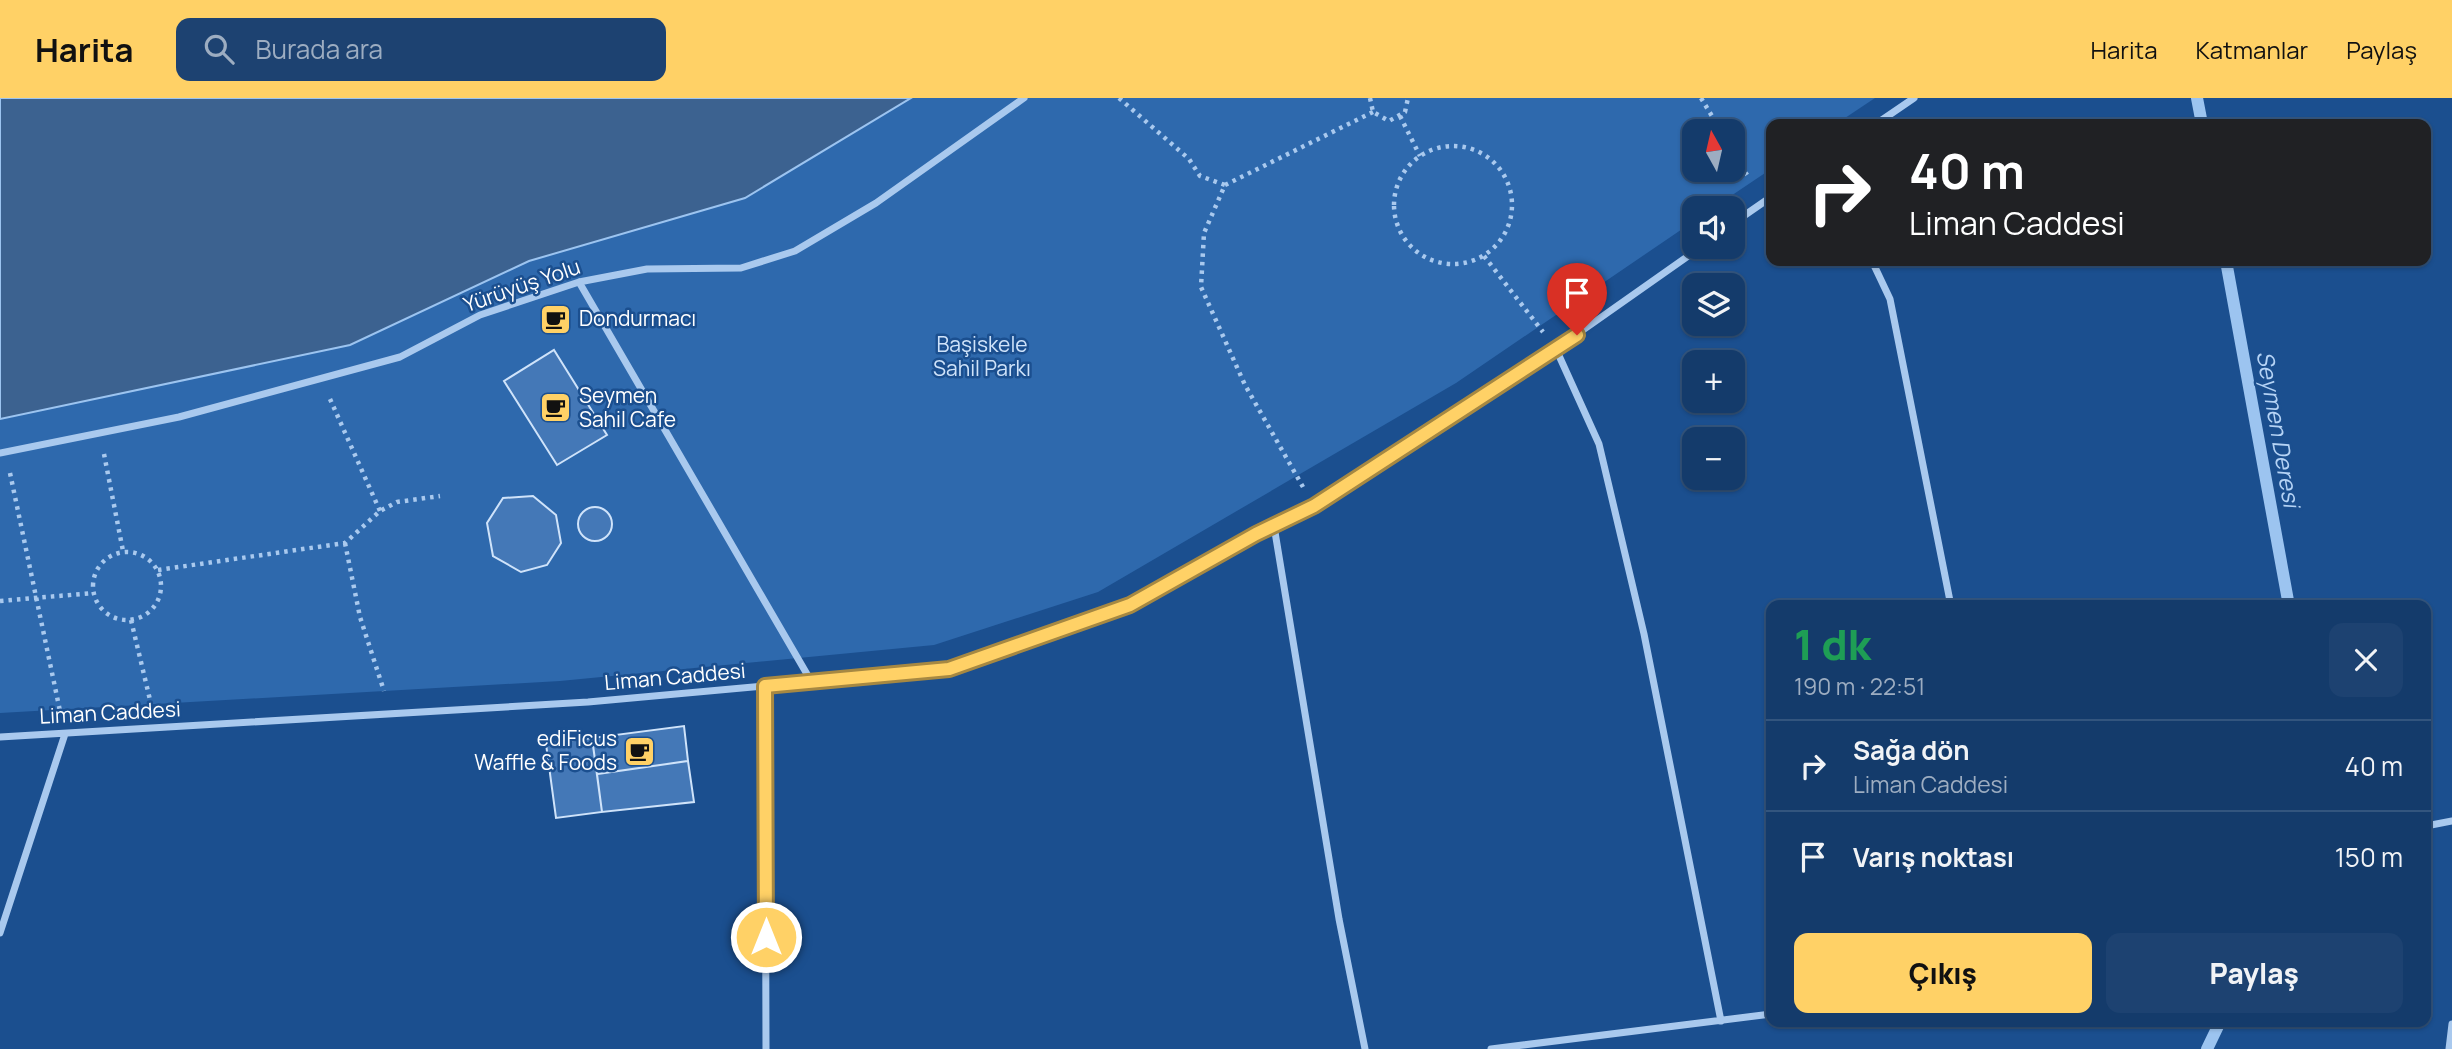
<!DOCTYPE html>
<html lang="tr">
<head>
<meta charset="utf-8">
<style>
	:root { --surface:#143b6b; --page:#1d4271; --text:#f1f3f6; --muted:#9dadc1; --line:#33557e; --accent:#ffd166 }
	body { margin:0; font-family:Manrope,sans-serif; background:var(--page); color:var(--text); height:100vh; display:flex; flex-direction:column; font-size:26px; white-space:nowrap }
	* { box-sizing:border-box; margin:0 }
	p { font-size:23px; color:var(--muted) }
	.icon { flex:none; width:38px; height:38px; fill:none; stroke:currentColor; stroke-width:2; stroke-linecap:round; stroke-linejoin:round }
	.map { position:relative; flex:1; overflow:hidden }
	.details { position:absolute; left:1766px; top:502px; width:665px; height:427px; display:flex; flex-direction:column; background:var(--surface); border-radius:14px; box-shadow:0 2px 5px #0004,0 0 0 2px var(--line) }
	.details>* { flex:none }
	.top-card { position:absolute; left:1766px; top:21px; width:665px; height:147px; border-radius:14px; box-shadow:0 2px 5px #0004,0 0 0 2px var(--line); background:#202124; color:#fff; overflow:hidden }
	.needle { width:46px; rotate:352deg }
	.buttons { position:absolute; left:1682px; top:21px; display:grid; gap:14px }
	.buttons a { display:grid; place-items:center; width:63px; height:63px; border-radius:14px; background:var(--surface); box-shadow:0 2px 5px #0004,0 0 0 2px var(--line); font-size:35px }
	.pin { position:absolute; display:grid; place-items:center; width:60px; height:60px; color:#fff; margin:-72px -30px; border-radius:50% 50% 50% 0; rotate:-45deg; box-shadow:0 0 7px #0007 }
	.pin .icon { rotate:45deg }
	.me { position:absolute; width:77px; margin:-38px; rotate:0deg; stroke-linejoin:round; filter:drop-shadow(0 0 5px #0008) }
	.turn { display:flex; align-items:center; gap:24px; height:147px; padding:0 28px; font-size:32px }
	.turn .icon { width:91px; height:91px; stroke-width:2.5 }
	.turn b { display:block; font-size:49px; line-height:60px }
	.round { display:grid; place-items:center; flex:none; width:74px; height:74px; border-radius:14px; background:var(--page) }
	.summary { display:flex; align-items:center; justify-content:space-between; height:119px; padding:0 28px }
	h1 { font-size:42px; font-weight:800; line-height:52px; color:#1e9e55 }
	.action { display:flex; gap:14px; margin-top:auto; padding:14px 28px }
	.action a { flex:1; height:80px; border-radius:14px; background:var(--accent); color:#111; font-size:28px; font-weight:800; line-height:80px; text-align:center }
	.action a+a { background:var(--page); color:var(--text) }
	ul { padding:0; list-style:none }
	li { display:flex; align-items:center; gap:21px; height:91px; padding:0 28px; border-top:2px solid var(--line) }
	li div { flex:1 }
	li b { display:block; font-size:26px }
	li em { font-style:normal }
	header { display:flex; align-items:center; gap:42px; box-sizing:border-box; height:98px; padding:0 35px; background:var(--accent); color:#111 }
	header strong { font-size:33px }
	nav { display:flex; gap:38px; margin-inline-start:auto; font-size:24px }
	.search { width:490px; height:63px; background:var(--page); display:flex; align-items:center; gap:18px; box-sizing:border-box; padding:0 24px; border-radius:14px; color:var(--muted); font-size:26px }
	.map>svg:first-child { display:block }
</style>
</head>
<body>
<header>
<strong>Harita</strong>
<div class="search"><svg class="icon" aria-label="search" viewBox="0 0 24 24"><circle cx="10" cy="10" r="6"/><path d="M15 15l6 6"/></svg>Burada ara</div>
<nav><a>Harita</a><a>Katmanlar</a><a>Paylaş</a></nav>
</header>
<div class="map">
<svg width="2452" height="951" viewBox="0 0 2452 951">
	<rect width="100%" height="100%" fill="#1b4f8f"/>
	<!-- green -->
	<path fill="#2e69ad" fill-rule="evenodd" d="M911,0H1875L1836,26H1771V71L1713,110H1694V123L1456,285L1098,494L934,547L560,583L0,615V321L350,247L529,163L745,100ZM1694,33H1732V72H1694Z"/>
	<!-- water -->
	<path fill="#3c6290" stroke="#9cc4f0" stroke-width="2" d="M0,0H911L745,100L529,163L350,247L0,321Z"/>
	<g fill="none" stroke-linecap="round" stroke-linejoin="round">
		<!-- stream -->
		<path stroke="#9cc4f0" stroke-width="12" d="M2197,0L2202,26
			M2226,163L2289,508
			M2207,951L2220,924"/>
	</g>
	<!-- building -->
	<path fill="#4478b7" stroke="#cfe3fa" stroke-width="2" d="M554,252L607,337L557,367L504,283Z
		M533,398L556,417L561,445L547,467L521,474L493,458L487,425L503,400Z
		M578 426a17 17 0 1 1 34 0a17 17 0 1 1-34 0Z
		M684,628L688,663L597,676L592,640Z
		M592,640L602,714L556,720L546,646Z
		M688,663L694,704L602,714L597,676Z"/>
	<g fill="none" stroke-linecap="round" stroke-linejoin="round">
		<!-- path -->
		<path stroke="#a9c9ee" stroke-width="4.5" stroke-dasharray="3.5 5" stroke-linecap="butt" d="M1119,0L1189,61L1200,78L1225,87L1204,135L1201,189L1245,287L1303,389
			M1370,0L1373,14L1389,23L1405,14L1408,0
			M1701,0L1721,33
			M1400,18L1420,58
			M1394 107a59 59 0 1 1 118 0a59 59 0 1 1-118 0Z
			M1732,53L1747,77
			M1225,87L1373,14
			M1484,158L1543,234
			M330,301L380,413
			M104,356L123,453
			M10,375L60,613
			M345,445L360,519L384,593
			M93 488a34 34 0 1 1 68 0a34 34 0 1 1-68 0Z
			M158,472L345,445L380,413L397,404L440,398
			M0,503L93,495
			M131,522L151,606"/>
		<!-- street -->
		<path stroke="#a9c9ee" stroke-width="7" d="M1876,26L1914,0
			M1732,126L1771,99
			M1872,163L1890,201L1951,508
			M579,184L811,583
			M1556,251L1599,346L1644,536L1721,923
			M0,355L179,319L400,259L480,217L579,184L647,171L741,170L795,153L876,105L1024,0
			M1274,428L1339,821L1365,951
			M765,588L766,951
			M0,639L588,604L949,571L1130,507L1256,436L1314,408L1556,251L1701,149
			M2426,728L2452,723
			M0,835L65,636
			M1491,951L1771,916
			M2449,951L2452,926"/>
	</g>
	<g fill="none" stroke-linecap="round" stroke-linejoin="round">
		<defs>
			<path id="route" d="M766,839L765,588L949,571L1130,507L1256,436L1314,408L1577,237"/>
		</defs>
		<!-- route casing -->
		<use href="#route" stroke="#a68842" stroke-width="18"/>
		<!-- route -->
		<use href="#route" stroke="#ffd166" stroke-width="12"/>
	</g>
	<!-- icons -->
	<defs>
		<symbol id="cafe-square" viewBox="-11 -11 22 22"><rect x="-9" y="-9" width="18" height="18" rx="4" fill="#ffd166" stroke="#1b4f8f"/><path d="M-5.5-4.5H6V0H3Q3 3.5 0 3.5H-2.5Q-5.5 3.5-5.5 0ZM3-3.2v2h1.7v-2ZM-6 4.5H4V6H-6Z" fill="#111"/></symbol>
	</defs>
	<g fill-rule="evenodd">
		<use href="#cafe-square" x="538" y="204" width="35" height="35"/>
		<use href="#cafe-square" x="538" y="292" width="35" height="35"/>
		<use href="#cafe-square" x="622" y="636" width="35" height="35"/>
	</g>
	<g text-anchor="middle" stroke-width="5" stroke-linejoin="round" paint-order="stroke">
		<!-- street labels -->
		<g font-size="21" fill="#fff" stroke="#1b4f8f">
			<text transform="translate(522 188) rotate(-19)" y="7">Yürüyüş Yolu</text>
			<text transform="translate(675 579) rotate(-5)" y="7">Liman Caddesi</text>
			<text transform="translate(110 615) rotate(-3)" y="7">Liman Caddesi</text>
		</g>
		<!-- poi labels -->
		<g font-size="21" fill="#fff" stroke="#1b4f8f" text-anchor="start">
			<text x="579" y="228">Dondurmacı</text>
			<text x="579" y="305">Seymen<tspan x="579" dy="24">Sahil Cafe</tspan></text>
			<text x="617" y="648" text-anchor="end">ediFicus<tspan x="617" dy="24">Waffle &amp; Foods</tspan></text>
		</g>
		<!-- park labels -->
		<g font-size="21" fill="#cfe3fa" stroke="#1b4f8f">
			<text x="982" y="254">Başiskele<tspan x="982" dy="24">Sahil Parkı</tspan></text>
		</g>
		<!-- water labels -->
		<g font-size="23" font-style="italic" fill="#b5d3f5" stroke="#1b4f8f">
			<text transform="translate(2278 331) rotate(80)" y="8">Seymen Deresi</text>
		</g>
	</g>
</svg>
<div class="buttons">
<a><svg class="needle" viewBox="-14 -14 28 28"><path d="M0-13l5 13h-10z" fill="#e53935"/><path d="M0 13l5-13h-10z" fill="#9dadc1"/></svg></a>
<a><svg class="icon" aria-label="sound" viewBox="0 0 24 24"><path d="M4 9h4l5-4v14l-5-4H4zM17 9q2 3 0 6"/></svg></a>
<a><svg class="icon" aria-label="layers" viewBox="0 0 24 24"><path d="M12 4l9 5-9 5-9-5zM3 14l9 5 9-5"/></svg></a>
<a>+</a>
<a>−</a>
</div>
<div class="pin" style="left:1577px;top:237px;background:#d93025"><svg class="icon" aria-label="arrive" viewBox="0 0 24 24"><path d="M6 21V4h12l-3 4 3 4H6"/></svg></div>
<svg class="me" style="left:766px;top:839px" viewBox="-20 -20 40 40"><circle r="17" fill="#ffd166" stroke="#fff" stroke-width="3"/><path d="M0-11L8 9 0 5-8 9z" fill="#fff"/></svg>
<div class="top-card">
<div class="turn"><svg class="icon" aria-label="right" viewBox="0 0 24 24"><path d="M7 20v-9h11M14 6l5 5-5 5"/></svg><div><b>40 m</b>Liman Caddesi</div></div>
</div>
<section class="details">
<div class="summary"><div><h1>1 dk</h1><p>190 m · 22:51</p></div><a class="round"><svg class="icon" aria-label="close" viewBox="0 0 24 24"><path d="M6 6l12 12M18 6L6 18"/></svg></a></div>
<ul>
<li><svg class="icon" aria-label="right" viewBox="0 0 24 24"><path d="M7 20v-9h11M14 6l5 5-5 5"/></svg><div><b>Sağa dön</b><p>Liman Caddesi</p></div><em>40 m</em></li>
<li><svg class="icon" aria-label="arrive" viewBox="0 0 24 24"><path d="M6 21V4h12l-3 4 3 4H6"/></svg><div><b>Varış noktası</b></div><em>150 m</em></li>
</ul>
<div class="action"><a>Çıkış</a><a>Paylaş</a></div>
</section>
</div>
</body>
</html>
